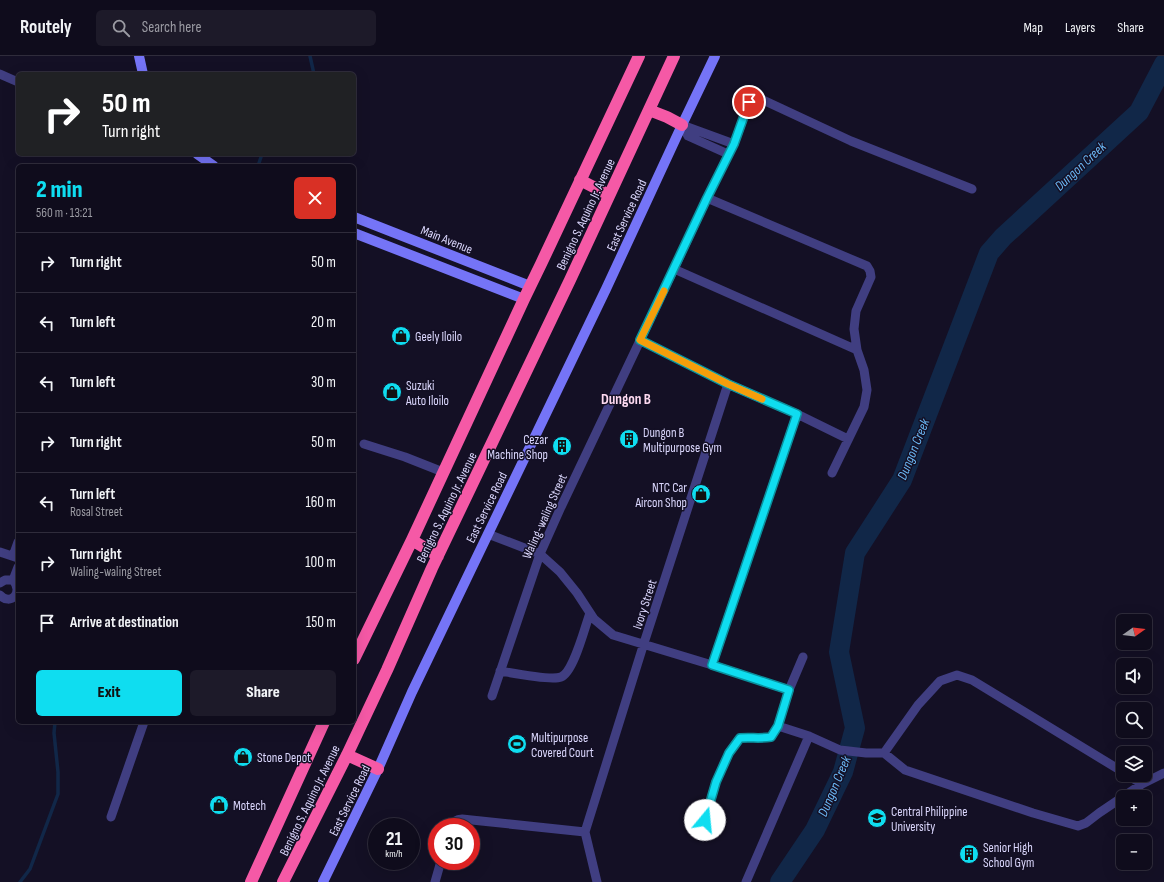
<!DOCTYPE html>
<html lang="en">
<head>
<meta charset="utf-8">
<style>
	:root { --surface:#0f0c1c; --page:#1d1a29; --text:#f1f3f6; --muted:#9b9ba3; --line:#2f2c3b; --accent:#0fddf0 }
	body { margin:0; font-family:"Sofia Sans Condensed",sans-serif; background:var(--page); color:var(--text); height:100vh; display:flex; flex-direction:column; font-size:15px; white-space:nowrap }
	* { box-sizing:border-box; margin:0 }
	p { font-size:13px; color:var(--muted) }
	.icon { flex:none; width:22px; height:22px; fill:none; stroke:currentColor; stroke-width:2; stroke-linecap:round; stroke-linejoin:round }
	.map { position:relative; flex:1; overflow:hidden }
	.panel { position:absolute; left:16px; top:108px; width:340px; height:560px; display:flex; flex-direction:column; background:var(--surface); border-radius:6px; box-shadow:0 4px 16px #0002,0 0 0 1px var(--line) }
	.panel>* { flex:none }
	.guide { position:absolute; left:16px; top:16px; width:340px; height:84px; border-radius:6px; box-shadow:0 4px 16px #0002,0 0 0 1px var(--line); background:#202124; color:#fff; overflow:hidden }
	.needle { width:26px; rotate:76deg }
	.buttons { position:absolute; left:1116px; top:558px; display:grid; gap:8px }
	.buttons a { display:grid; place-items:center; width:36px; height:36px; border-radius:6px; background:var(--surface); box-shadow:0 4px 16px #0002,0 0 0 1px var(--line); font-size:20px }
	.speed { position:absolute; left:368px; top:762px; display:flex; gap:8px; font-size:20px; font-weight:700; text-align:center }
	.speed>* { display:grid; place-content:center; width:52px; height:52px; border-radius:50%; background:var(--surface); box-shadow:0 4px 16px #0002,0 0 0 1px var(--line); line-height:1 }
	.speed small { font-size:10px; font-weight:400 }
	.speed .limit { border:6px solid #d22; background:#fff; color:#111 }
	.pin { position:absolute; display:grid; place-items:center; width:34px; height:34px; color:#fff; margin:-17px; border:2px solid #fff; border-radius:50%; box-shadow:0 1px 4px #0007 }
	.me { position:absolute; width:44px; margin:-22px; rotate:17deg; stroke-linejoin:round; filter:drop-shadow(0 0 3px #0008) }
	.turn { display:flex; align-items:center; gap:14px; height:84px; padding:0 20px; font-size:18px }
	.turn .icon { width:52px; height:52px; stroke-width:2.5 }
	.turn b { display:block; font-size:28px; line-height:34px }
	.round { display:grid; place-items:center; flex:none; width:42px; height:42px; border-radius:6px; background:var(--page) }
	.overview { display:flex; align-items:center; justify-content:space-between; height:68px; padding:0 20px }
	h1 { font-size:24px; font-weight:800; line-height:30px; color:var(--accent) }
	.cta { display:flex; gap:8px; margin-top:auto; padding:8px 20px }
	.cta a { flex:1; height:46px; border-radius:6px; background:var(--accent); color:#111; font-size:16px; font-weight:800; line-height:46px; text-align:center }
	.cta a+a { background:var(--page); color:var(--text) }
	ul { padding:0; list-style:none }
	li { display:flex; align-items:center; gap:12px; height:60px; padding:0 20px; border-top:1px solid var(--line) }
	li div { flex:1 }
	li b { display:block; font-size:15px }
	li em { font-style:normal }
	header { display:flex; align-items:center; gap:24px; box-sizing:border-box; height:56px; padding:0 20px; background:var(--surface); border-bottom:1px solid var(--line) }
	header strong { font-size:19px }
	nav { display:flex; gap:22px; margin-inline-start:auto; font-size:14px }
	.search { width:280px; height:36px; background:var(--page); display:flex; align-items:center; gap:10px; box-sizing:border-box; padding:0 14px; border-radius:6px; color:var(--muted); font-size:15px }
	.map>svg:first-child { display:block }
</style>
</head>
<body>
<header>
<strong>Routely</strong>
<div class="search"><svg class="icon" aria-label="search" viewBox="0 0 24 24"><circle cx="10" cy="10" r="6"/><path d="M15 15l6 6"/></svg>Search here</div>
<nav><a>Map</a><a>Layers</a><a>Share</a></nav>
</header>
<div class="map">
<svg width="1164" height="826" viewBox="0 0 1164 826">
	<rect width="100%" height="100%" fill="#141025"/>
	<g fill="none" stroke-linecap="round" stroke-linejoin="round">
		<!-- stream -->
		<path stroke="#112748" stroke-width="3.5" d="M310,0L314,18
			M258,110L262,98
			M20,826L30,813L58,738V716L54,677L55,666"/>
		<!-- river -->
		<path stroke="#112748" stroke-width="20" d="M780,826L815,774L843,716L855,672L839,596L855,497L902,424L989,197L1003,181L1139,56L1164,8"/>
		<!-- street -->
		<path stroke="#403e81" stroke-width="9" d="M0,18L18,26
			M682,69L688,80L728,98
			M682,69L734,88
			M707,142L867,210L870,215L871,221L856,255L854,273L857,294L864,314L867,334L864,351L832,417
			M674,213L857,294
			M640,284L728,328L797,358L848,383
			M364,388L405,401L443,416
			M488,478L540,498L560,516L577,537L594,563L613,579L712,609L789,634
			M0,496L18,502
			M13,500L18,486
			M13,524L18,511
			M0,527L5,524H13C24,537 10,550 0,539
			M803,601L789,634L778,670L809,680L840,694L866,697H884L905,714L1033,757L1078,770L1086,767L1099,757L1142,728L1164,717
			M712,609L797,358
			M500,615C512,617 551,625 561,621C574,616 585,570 590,557
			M492,640L540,498L561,451L674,213L707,142L734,88L749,47L754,42L761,43L851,85L972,133
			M884,697L918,649L940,625L957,619L972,624L1123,716
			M1127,719L1142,728
			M111,761L144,666
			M705,764L716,726L729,697L740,682C752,681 759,683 771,681L778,670
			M451,771C453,766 457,763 462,763L585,776
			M435,826L441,805
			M597,826L585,776L644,587L728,328
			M746,826L809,680"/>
		<!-- secondary -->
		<path stroke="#7574f7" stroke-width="10" d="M139,0L143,18
			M197,98L214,110
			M354,161L530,230
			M354,177L524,243
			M323,826L378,713L412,636L488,478L606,233L682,69L715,0"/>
		<!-- highway -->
		<path stroke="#f559a6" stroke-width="12" d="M649,54L667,61L682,69
			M580,124L609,139
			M412,484L438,500
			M354,603L412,484L524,243L541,208L639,0
			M347,699L378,713
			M251,826L324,666
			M283,826L347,699L387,614L432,512L570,224L674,0"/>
	</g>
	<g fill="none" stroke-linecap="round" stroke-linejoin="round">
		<defs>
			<path id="route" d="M705,764L716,726L729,697L740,682C752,681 759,683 771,681L778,670L789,634L712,609L797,358L728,328L640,284L707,142L734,88L749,46"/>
		</defs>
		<!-- route casing -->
		<use href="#route" stroke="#0a909c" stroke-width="10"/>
		<!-- route -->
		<use href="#route" stroke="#0fddf0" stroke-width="7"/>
		<!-- slow -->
		<path stroke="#f59e0b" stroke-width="7" d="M664,235L640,284L728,328L762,343"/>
	</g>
	<!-- icons -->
	<defs>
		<symbol id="shop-disc" viewBox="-11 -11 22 22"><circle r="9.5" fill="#0fddf0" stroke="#141025"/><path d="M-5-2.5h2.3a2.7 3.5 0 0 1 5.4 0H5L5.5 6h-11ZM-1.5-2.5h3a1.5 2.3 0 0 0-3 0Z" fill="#111"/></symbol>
		<symbol id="building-disc" viewBox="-11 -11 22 22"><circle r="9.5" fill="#0fddf0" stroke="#141025"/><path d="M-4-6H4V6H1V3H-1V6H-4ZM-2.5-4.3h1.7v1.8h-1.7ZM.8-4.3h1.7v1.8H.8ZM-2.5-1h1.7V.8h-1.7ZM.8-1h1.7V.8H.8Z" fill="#111"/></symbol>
		<symbol id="stadium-disc" viewBox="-11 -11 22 22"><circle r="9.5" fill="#0fddf0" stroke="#141025"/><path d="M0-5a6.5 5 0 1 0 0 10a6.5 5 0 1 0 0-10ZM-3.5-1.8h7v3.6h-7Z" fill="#111"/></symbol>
		<symbol id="university-disc" viewBox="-11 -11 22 22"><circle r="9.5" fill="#0fddf0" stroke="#141025"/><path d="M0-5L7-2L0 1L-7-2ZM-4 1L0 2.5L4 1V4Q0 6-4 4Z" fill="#111"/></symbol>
	</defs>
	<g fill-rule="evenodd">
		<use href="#shop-disc" x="390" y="269" width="22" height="22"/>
		<use href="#shop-disc" x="381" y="325" width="22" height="22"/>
		<use href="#building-disc" x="618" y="372" width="22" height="22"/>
		<use href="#building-disc" x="551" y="379" width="22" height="22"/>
		<use href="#shop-disc" x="690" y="427" width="22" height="22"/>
		<use href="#stadium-disc" x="506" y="677" width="22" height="22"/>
		<use href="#shop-disc" x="232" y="690" width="22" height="22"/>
		<use href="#shop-disc" x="208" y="738" width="22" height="22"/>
		<use href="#university-disc" x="866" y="751" width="22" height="22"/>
		<use href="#building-disc" x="958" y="787" width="22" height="22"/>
	</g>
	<g text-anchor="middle" stroke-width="3" stroke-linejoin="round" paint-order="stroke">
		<!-- street labels -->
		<g font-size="13" fill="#dbd7fd" stroke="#141025">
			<text transform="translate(585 158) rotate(-65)" y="5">Benigno S. Aquino Jr. Avenue</text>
			<text transform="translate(626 159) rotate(-65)" y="5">East Service Road</text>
			<text transform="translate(447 183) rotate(22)" y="5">Main Avenue</text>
			<text transform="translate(446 451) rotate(-64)" y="5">Benigno S. Aquino Jr. Avenue</text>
			<text transform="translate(486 451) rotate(-64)" y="5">East Service Road</text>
			<text transform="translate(544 460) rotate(-66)" y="5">Waling-waling Street</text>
			<text transform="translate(644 548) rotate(-72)" y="5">Ivory Street</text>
			<text transform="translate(309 744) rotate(-64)" y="5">Benigno S. Aquino Jr. Avenue</text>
			<text transform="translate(349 744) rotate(-64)" y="5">East Service Road</text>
		</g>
		<!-- poi labels -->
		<g font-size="13" fill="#dbd7fd" stroke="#141025" text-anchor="start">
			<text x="415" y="285">Geely Iloilo</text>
			<text x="406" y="334">Suzuki<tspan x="406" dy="15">Auto Iloilo</tspan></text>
			<text x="643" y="381">Dungon B<tspan x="643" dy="15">Multipurpose Gym</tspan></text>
			<text x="548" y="388" text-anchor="end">Cezar<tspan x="548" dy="15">Machine Shop</tspan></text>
			<text x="687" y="436" text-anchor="end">NTC Car<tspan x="687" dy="15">Aircon Shop</tspan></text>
			<text x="531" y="686">Multipurpose<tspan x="531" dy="15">Covered Court</tspan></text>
			<text x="257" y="706">Stone Depot</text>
			<text x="233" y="754">Motech</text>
			<text x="891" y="760">Central Philippine<tspan x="891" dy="15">University</tspan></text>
			<text x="983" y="796">Senior High<tspan x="983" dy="15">School Gym</tspan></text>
		</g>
		<!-- water labels -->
		<g font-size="14" font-style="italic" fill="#6bb8f6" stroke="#141025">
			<text transform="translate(1080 110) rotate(-43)" y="5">Dungon Creek</text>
			<text transform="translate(913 393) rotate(-68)" y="5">Dungon Creek</text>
			<text transform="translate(834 730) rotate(-67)" y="5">Dungon Creek</text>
		</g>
		<!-- quarter labels -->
		<g font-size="15" font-weight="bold" fill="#fdd9f0" stroke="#141025">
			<text x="626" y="348">Dungon B</text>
		</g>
	</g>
</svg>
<div class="buttons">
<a><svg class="needle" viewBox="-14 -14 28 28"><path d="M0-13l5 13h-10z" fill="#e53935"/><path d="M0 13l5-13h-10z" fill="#9b9ba3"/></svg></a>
<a><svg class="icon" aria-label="sound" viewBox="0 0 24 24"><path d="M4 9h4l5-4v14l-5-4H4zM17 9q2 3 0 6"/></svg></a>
<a><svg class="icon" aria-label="search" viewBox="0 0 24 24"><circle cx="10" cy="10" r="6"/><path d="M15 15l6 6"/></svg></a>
<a><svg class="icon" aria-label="layers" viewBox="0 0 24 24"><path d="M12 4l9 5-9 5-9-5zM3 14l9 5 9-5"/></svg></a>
<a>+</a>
<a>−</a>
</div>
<div class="speed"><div>21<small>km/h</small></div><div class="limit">30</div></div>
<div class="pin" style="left:749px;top:46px;background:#d93025"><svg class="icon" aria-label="arrive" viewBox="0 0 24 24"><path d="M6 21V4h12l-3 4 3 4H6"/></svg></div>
<svg class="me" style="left:705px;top:764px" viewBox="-20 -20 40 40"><circle r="19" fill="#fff"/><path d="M0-13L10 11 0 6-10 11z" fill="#0fddf0"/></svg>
<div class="guide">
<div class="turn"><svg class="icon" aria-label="right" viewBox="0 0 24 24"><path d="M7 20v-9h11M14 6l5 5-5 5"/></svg><div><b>50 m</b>Turn right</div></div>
</div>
<section class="panel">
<div class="overview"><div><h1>2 min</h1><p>560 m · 13:21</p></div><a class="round" style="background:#d93025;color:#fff"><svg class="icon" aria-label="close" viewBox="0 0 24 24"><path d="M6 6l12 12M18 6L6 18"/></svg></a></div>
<ul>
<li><svg class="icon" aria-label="right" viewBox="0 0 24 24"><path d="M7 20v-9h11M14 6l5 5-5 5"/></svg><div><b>Turn right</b></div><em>50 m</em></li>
<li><svg class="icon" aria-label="left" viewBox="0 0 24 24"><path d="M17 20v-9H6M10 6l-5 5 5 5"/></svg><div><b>Turn left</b></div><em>20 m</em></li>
<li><svg class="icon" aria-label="left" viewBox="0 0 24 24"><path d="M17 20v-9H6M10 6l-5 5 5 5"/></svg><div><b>Turn left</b></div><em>30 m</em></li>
<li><svg class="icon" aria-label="right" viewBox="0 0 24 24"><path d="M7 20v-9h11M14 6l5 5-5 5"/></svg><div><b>Turn right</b></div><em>50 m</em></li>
<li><svg class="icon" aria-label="left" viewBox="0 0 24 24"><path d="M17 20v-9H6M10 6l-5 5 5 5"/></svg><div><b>Turn left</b><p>Rosal Street</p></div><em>160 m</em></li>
<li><svg class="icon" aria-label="right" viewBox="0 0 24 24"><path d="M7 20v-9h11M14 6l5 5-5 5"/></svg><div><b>Turn right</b><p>Waling-waling Street</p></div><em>100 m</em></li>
<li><svg class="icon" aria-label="arrive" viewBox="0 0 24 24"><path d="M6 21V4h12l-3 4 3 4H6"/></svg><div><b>Arrive at destination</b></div><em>150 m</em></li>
</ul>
<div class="cta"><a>Exit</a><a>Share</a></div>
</section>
</div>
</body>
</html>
